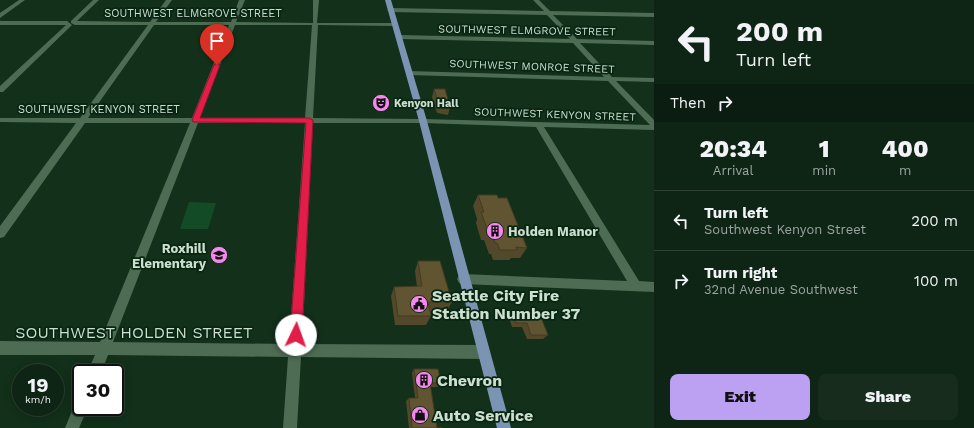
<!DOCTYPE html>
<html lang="en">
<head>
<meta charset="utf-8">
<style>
	:root { --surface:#0e2414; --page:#172c1d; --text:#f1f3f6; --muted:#9ba4a0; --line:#2e4134; --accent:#bca0f2 }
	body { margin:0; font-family:"Work Sans",sans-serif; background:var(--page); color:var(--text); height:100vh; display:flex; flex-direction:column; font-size:15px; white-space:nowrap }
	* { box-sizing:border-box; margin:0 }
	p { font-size:13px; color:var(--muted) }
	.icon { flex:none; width:22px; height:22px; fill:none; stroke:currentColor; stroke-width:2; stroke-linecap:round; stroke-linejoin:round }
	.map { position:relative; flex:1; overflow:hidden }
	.panel { display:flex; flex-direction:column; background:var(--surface); width:320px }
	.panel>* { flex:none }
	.banner { background:#0e2414; color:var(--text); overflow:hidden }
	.speed { position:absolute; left:12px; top:364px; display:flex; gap:8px; font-size:20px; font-weight:700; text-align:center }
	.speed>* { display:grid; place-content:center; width:52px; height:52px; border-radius:50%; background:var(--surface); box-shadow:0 2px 10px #0003,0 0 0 1px var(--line); line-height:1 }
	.speed small { font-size:10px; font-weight:400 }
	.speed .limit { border:2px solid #111; border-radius:6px; background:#fff; color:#111 }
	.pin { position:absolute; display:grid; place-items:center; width:34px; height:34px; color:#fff; margin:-41px -17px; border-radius:50% 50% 50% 0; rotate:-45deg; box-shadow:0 0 4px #0007 }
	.pin .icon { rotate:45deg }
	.me { position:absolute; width:44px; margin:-22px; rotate:3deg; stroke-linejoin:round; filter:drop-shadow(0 0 3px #0008) }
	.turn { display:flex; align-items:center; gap:14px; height:84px; padding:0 16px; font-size:18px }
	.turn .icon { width:52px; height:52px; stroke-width:2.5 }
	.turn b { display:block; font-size:28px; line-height:34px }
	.then { display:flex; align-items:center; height:38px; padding:0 16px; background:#0003; gap:8px; font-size:15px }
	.eta { display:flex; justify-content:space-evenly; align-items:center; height:68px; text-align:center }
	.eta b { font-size:24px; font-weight:800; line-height:28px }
	.cta { display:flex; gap:8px; margin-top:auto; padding:8px 16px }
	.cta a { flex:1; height:46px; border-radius:8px; background:var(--accent); color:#111; font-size:16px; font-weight:800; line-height:46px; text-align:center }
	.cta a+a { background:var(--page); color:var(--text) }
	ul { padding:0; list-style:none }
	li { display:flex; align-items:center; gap:12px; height:60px; padding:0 16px; border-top:1px solid var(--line) }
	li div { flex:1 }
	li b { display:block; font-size:15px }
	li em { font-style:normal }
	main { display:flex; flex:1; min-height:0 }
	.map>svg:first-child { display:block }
</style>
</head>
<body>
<main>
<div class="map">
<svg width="654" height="428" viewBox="0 0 654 428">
	<rect width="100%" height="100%" fill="#12301a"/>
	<!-- green -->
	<path fill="#124b25" d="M189,202L216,203L208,229H180Z"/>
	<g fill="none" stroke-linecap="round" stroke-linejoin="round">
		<!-- minor -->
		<path fill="#4d6c53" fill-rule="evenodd" d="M19,0H25L0,18V13Z
			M93,0H99L77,21L150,22L166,0H172L156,22H231L239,0H245L236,22L313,23V0H319L317,23H396V25L394,26L318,25L313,118L423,119L650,125L608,81L409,75L406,73L409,71L604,77L573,43L399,39L396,37L399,35L570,39L547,15L390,12L387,10L390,8L544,11L533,0H539L550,11L654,13V17L553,15L577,39L654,41V45L580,43L612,77L654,78V82L616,81L654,120V130L544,127L639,281L654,282V292L463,284L459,283L457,279L459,275L463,274L627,281L536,127L423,123H313L302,344L483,345L488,347L490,352L488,357L483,359L301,357L297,428H283L288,357L108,355L101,373H87L95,355H0V341L100,342L190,123H85L4,237L0,238V226L76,123L0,122V118H80L148,25H75L71,23V21ZM154,25H229L192,118H88ZM235,25H312L305,118H200ZM198,123H305L289,344L113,342Z
			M0,21H67L72,25L3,92H0V86L66,25H0Z
			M81,399V407H88L79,428H65L76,401Z"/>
		<!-- major -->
		<path fill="#7b94b4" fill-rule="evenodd" d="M385,0H391L427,121L511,428H497L419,121Z"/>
	</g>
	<!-- wall -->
	<path fill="#53482a" d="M434,89L450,107L448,115L437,113L432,97Z
		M478,195L498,198L527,248L520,258H511L509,260H493L491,254H489L484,240H481L476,223L477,219L473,206Z
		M418,261L452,302L446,312H430L431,316L426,325H395L391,296L394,287H417L415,271Z
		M512,310L548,335L543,339H527L522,327H512L508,315Z
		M414,369L441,383L437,387H430L437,428H442H409L406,401L409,398H415L412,373Z"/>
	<!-- building -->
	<path fill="#605431" stroke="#433b22" d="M434,89H445L450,107L439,104Z
		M478,195H497L498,198H507L527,248L516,247L517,250H500L497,243H495L490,229H487L481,212H484Z
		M418,261H440L452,302H428L431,316H398L394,287L422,286Z
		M512,310H538L548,335H531L527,323H516Z
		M414,369H438L441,383H430L437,428H442H412L409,398H418Z"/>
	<!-- route -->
	<path fill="#e11d48" stroke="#92132f" d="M217,63L220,65L200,118H309L313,120L302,335L300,339L296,341L292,339L290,335L306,123L193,122L192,120L214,65Z"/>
	<!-- icons -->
	<defs>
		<symbol id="theatre-disc" viewBox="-11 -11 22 22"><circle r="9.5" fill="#f688ed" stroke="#082611"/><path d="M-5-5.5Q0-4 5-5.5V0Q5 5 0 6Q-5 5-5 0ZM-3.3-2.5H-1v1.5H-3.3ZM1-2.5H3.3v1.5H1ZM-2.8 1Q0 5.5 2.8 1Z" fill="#111"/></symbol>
		<symbol id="building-disc" viewBox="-11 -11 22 22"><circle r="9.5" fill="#f688ed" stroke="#082611"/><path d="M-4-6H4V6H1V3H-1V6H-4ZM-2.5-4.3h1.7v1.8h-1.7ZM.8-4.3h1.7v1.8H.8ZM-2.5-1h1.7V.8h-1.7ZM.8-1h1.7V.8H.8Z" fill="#111"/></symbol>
		<symbol id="school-disc" viewBox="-11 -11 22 22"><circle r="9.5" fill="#f688ed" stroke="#082611"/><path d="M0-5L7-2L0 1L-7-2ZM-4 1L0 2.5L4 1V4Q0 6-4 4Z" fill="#111"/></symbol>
		<symbol id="civic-disc" viewBox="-11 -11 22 22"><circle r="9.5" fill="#f688ed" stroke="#082611"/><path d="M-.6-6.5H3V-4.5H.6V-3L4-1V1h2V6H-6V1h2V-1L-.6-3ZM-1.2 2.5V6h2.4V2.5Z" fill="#111"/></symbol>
		<symbol id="shop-disc" viewBox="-11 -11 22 22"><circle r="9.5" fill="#f688ed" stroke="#082611"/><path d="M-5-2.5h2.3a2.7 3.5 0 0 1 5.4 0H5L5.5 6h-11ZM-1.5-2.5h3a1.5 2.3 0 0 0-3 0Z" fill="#111"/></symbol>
	</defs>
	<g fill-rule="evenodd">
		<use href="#theatre-disc" x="371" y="93" width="20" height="20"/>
		<use href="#building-disc" x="485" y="221" width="20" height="20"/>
		<use href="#school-disc" x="209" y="245" width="20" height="20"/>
		<use href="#civic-disc" x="409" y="294" width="20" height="20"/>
		<use href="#building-disc" x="414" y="370" width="20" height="20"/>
		<use href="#shop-disc" x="410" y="405" width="20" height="20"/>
	</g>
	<g text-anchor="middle" stroke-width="3.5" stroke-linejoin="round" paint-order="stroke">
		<!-- far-street labels -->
		<g font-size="11" fill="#cddfd0" stroke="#082611">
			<text x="193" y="17">SOUTHWEST ELMGROVE STREET</text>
			<text transform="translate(527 30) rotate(1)" y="4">SOUTHWEST ELMGROVE STREET</text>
			<text transform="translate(532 66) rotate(2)" y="4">SOUTHWEST MONROE STREET</text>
			<text x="99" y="113">SOUTHWEST KENYON STREET</text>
			<text transform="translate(555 114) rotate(2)" y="4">SOUTHWEST KENYON STREET</text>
		</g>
		<!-- far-poi labels -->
		<g font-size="11" font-weight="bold" fill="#cddfd0" stroke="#082611" text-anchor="start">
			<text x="394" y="107">Kenyon Hall</text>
		</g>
		<!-- poi labels -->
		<g font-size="13" font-weight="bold" fill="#cddfd0" stroke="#082611" text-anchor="start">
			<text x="508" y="236">Holden Manor</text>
			<text x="206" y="253" text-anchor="end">Roxhill<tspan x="206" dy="15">Elementary</tspan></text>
		</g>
		<!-- near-poi labels -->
		<g font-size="16" font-weight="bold" fill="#cddfd0" stroke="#082611" text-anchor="start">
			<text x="432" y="301">Seattle City Fire<tspan x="432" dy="18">Station Number 37</tspan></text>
			<text x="437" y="386">Chevron</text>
			<text x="433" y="421">Auto Service</text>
		</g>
		<!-- near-street labels -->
		<g font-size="16" fill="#cddfd0" stroke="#082611">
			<text x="134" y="338">SOUTHWEST HOLDEN STREET</text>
		</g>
	</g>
</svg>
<div class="speed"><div>19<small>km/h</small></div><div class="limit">30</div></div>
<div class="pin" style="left:217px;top:65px;background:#d93025"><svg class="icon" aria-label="arrive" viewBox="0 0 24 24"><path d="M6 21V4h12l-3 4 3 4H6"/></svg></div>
<svg class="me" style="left:296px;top:335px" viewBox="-20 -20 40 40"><circle r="19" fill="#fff"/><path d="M0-13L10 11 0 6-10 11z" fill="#e11d48"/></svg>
</div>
<section class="panel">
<div class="banner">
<div class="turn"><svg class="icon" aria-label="left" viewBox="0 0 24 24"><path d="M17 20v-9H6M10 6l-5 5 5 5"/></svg><div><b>200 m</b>Turn left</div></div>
<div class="then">Then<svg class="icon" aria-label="right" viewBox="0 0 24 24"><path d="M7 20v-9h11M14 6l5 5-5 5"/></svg></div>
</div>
<div class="eta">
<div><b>20:34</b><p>Arrival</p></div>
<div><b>1</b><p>min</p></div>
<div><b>400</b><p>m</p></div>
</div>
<ul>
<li><svg class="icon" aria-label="left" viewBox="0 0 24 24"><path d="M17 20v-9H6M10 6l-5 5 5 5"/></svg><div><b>Turn left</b><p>Southwest Kenyon Street</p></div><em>200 m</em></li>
<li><svg class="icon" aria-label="right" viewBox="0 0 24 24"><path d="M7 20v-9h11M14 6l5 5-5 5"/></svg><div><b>Turn right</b><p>32nd Avenue Southwest</p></div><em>100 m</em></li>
</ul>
<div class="cta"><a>Exit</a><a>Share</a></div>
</section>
</main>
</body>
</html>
